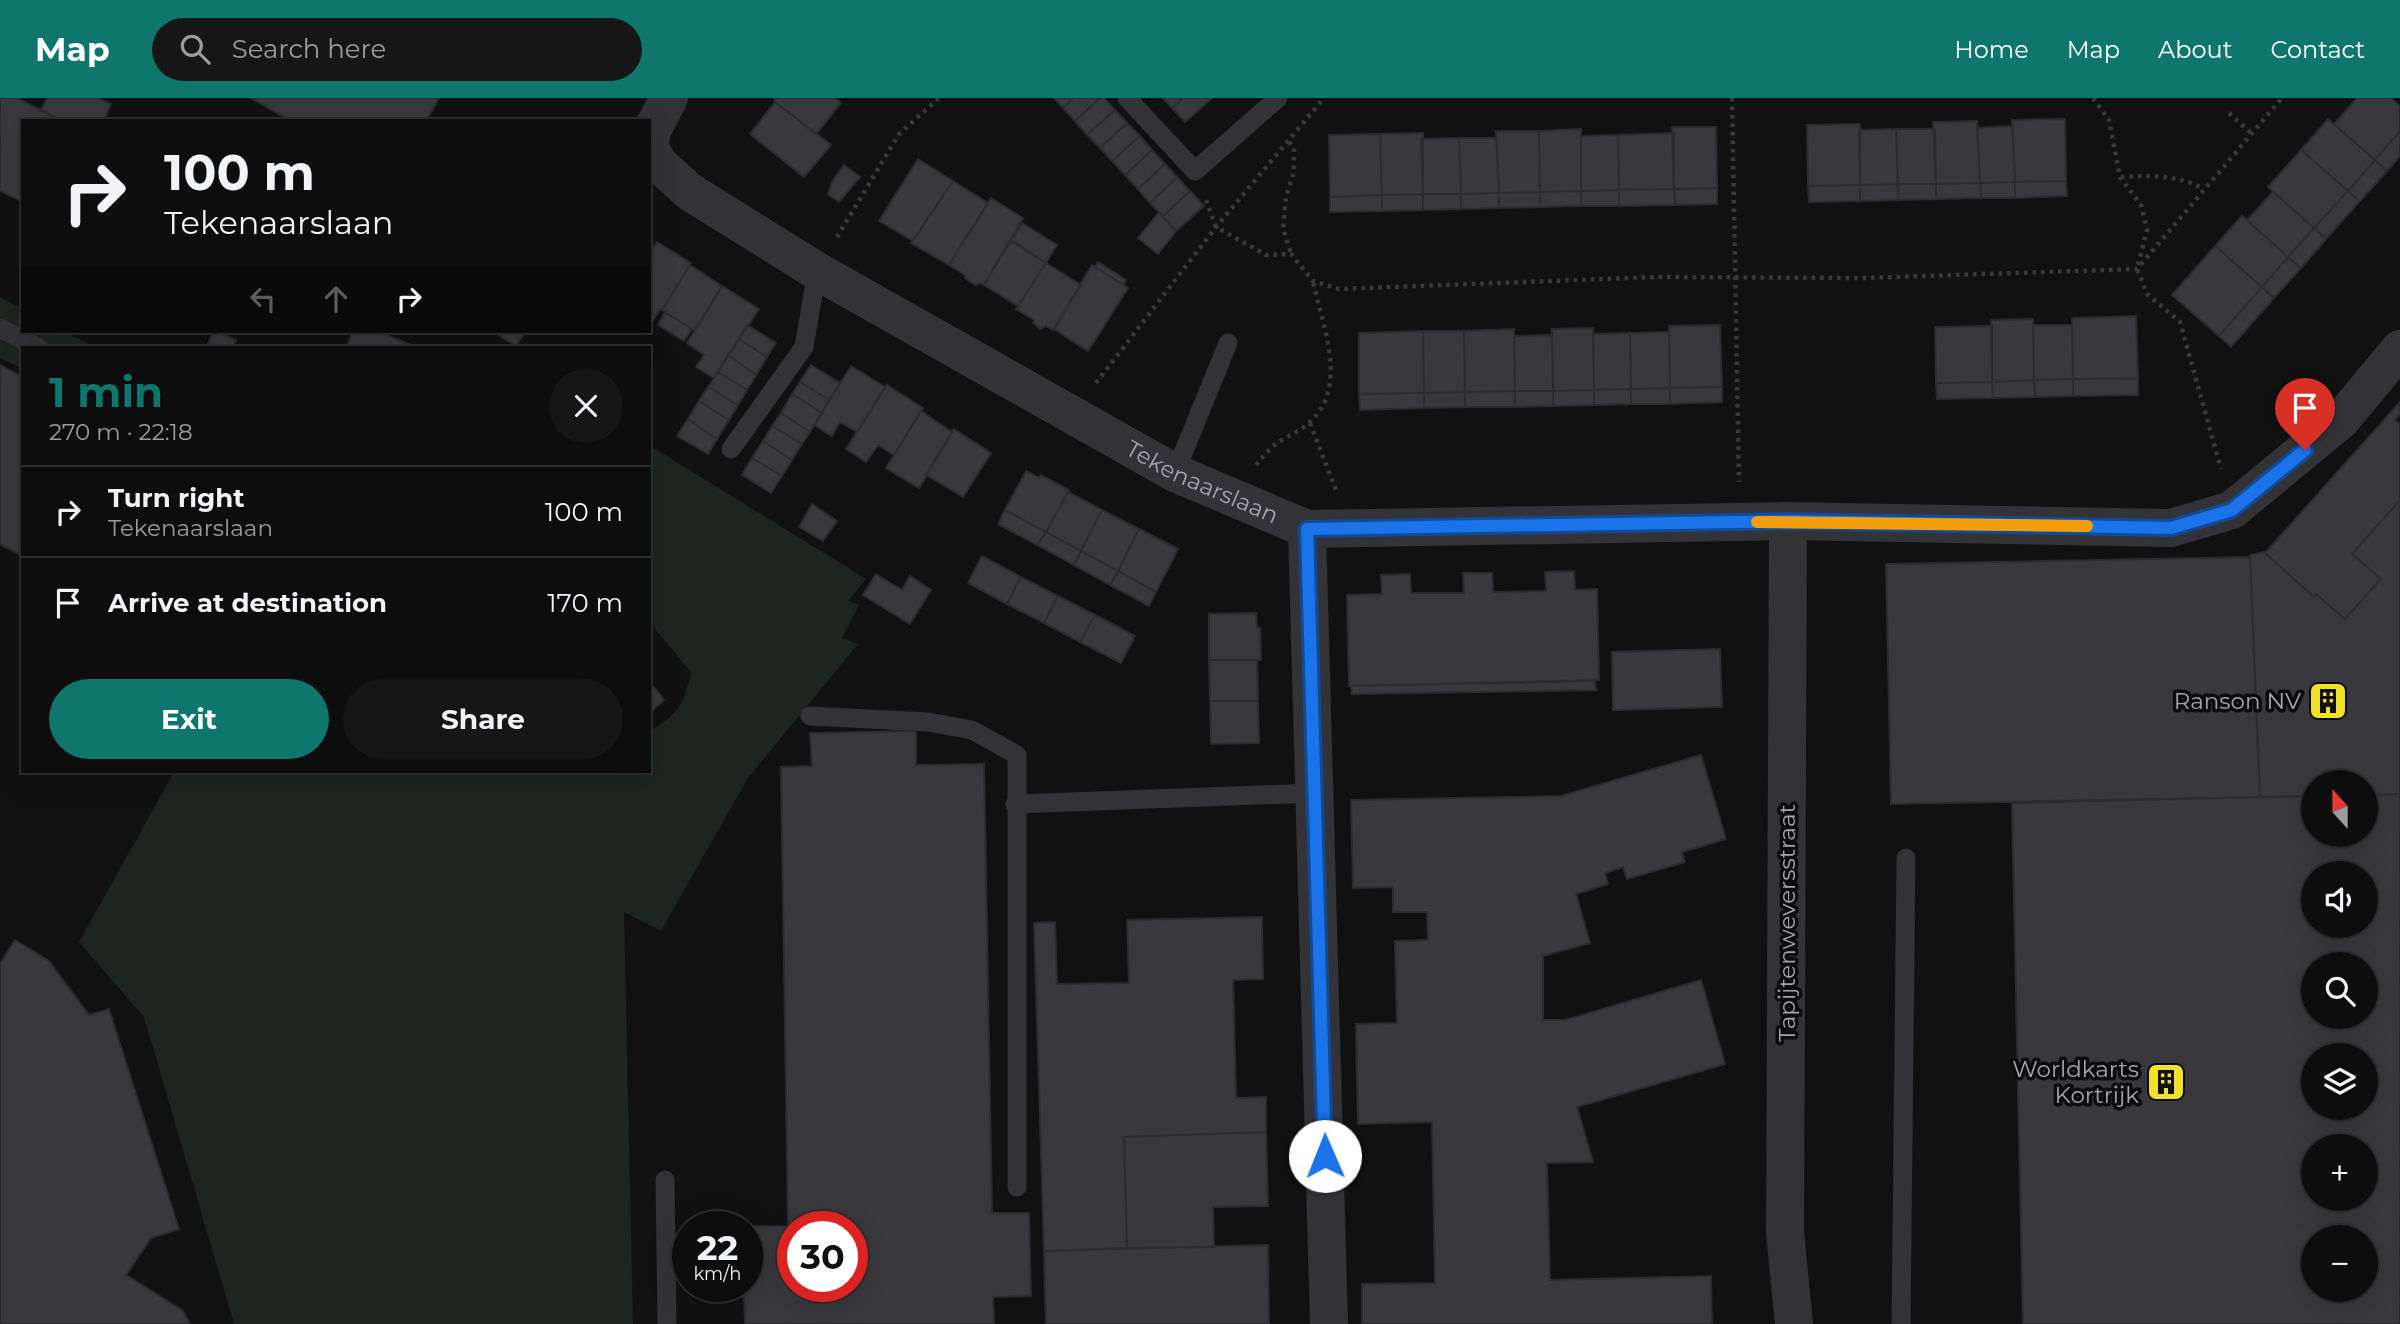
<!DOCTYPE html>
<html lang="en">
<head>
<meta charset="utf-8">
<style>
	:root { --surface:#0d0d0e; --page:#161617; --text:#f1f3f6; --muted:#9a9c9e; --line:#2d2d2e; --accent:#0f766e }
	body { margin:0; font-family:Montserrat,sans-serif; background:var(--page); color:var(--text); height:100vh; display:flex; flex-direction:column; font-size:26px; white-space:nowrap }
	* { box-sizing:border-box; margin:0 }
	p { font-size:23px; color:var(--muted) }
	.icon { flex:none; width:38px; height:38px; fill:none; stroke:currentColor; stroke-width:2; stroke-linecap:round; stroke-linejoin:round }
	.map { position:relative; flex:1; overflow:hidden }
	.drawer { position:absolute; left:21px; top:248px; width:630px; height:427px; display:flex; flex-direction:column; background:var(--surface); border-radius:0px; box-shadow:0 7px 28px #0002,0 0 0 2px var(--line) }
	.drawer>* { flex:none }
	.guide { position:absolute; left:21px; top:21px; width:630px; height:214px; border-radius:0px; box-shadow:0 7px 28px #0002,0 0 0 2px var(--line); background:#0d0d0e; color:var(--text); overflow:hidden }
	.needle { width:46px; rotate:339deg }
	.controls { position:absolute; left:2301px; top:672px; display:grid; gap:14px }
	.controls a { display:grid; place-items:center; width:77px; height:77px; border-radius:50%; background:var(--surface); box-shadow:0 7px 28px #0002,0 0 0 2px var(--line); font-size:35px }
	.speed { position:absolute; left:672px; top:1113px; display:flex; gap:14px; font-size:35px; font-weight:700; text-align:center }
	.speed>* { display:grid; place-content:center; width:91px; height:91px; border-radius:50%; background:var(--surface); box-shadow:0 7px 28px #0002,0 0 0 2px var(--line); line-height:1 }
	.speed small { font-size:18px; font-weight:400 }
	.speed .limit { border:10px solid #d22; background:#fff; color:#111 }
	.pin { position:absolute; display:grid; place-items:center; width:60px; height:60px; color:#fff; margin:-72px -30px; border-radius:50% 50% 50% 0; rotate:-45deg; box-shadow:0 0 7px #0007 }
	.pin .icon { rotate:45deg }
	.me { position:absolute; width:77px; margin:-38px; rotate:359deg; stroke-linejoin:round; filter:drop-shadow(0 0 5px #0008) }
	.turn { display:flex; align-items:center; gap:24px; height:147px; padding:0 28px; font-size:32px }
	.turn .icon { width:91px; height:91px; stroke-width:2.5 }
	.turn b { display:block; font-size:49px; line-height:60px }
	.lanes { display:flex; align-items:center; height:66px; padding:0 28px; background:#0003; justify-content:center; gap:35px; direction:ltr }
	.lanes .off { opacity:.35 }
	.round { display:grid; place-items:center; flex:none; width:74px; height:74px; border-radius:37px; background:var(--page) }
	.head { display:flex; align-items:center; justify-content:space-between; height:119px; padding:0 28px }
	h1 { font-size:42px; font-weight:700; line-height:52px; color:var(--accent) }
	.cta { display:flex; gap:14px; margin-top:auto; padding:14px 28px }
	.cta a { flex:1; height:80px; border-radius:42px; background:var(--accent); color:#fff; font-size:28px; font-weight:700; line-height:80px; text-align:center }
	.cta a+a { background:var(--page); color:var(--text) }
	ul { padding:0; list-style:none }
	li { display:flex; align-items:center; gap:21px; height:91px; padding:0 28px; border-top:2px solid var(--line) }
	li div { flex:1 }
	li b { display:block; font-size:26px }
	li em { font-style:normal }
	header { display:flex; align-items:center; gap:42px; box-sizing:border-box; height:98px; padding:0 35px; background:var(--accent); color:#fff }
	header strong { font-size:33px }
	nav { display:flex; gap:38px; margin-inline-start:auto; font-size:24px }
	.search { width:490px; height:63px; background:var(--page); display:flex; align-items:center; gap:18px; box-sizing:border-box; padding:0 24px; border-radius:38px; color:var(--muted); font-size:26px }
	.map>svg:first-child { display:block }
</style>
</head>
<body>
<header>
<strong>Map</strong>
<div class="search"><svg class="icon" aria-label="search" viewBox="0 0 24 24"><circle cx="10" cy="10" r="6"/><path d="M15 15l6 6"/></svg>Search here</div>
<nav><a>Home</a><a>Map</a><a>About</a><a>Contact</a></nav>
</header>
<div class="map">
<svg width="2400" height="1226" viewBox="0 0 2400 1226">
	<rect width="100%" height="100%" fill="#111112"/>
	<!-- green -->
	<path fill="#1d2520" d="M0,199L23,211V233H63L96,250H23V271L0,260Z
		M649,347L866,481L848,503L859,507L842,540L858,546L748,680L661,833L624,814L633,1226H234L144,919L79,844L174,674H649V634C678,615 684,608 691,574L649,524Z"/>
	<!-- building -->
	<path fill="#39383d" stroke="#2c2b2f" stroke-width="2" fill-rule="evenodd" d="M0,0H17L62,23H23V104L0,93Z
		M47,0H98L111,6L104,23H62L41,12Z
		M251,0H439L426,23H291Z
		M774,0H835L841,5L816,36L775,4Z
		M1054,0H1073L1063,10Z
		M1073,0H1100L1075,23L1063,10Z
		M1100,0H1104L1115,12L1087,37L1075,23Z
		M1163,0H1183L1172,10Z
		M1183,0H1212L1185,24L1172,10Z
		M2357,0H2391L2400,8V33L2375,62L2334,26Z
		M775,4L831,47L804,79L750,36Z
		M1115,12L1127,25L1100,50L1087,37Z
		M2065,21L2066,83L2015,84L2012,22Z
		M2328,21L2375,62L2348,93L2301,52Z
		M1977,23L1980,85L1936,86L1933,24Z
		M1127,25L1140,38L1112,63L1100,50Z
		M1860,26V87L1808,88L1807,27Z
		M2012,28L2015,84L1980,85L1977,30Z
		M1672,29H1716L1717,90L1674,91Z
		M1581,31V93L1540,94L1539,33Z
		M1896,31H1935L1936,86H1898Z
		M1896,31L1898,86L1860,87L1859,32Z
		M1496,33H1539L1540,94L1499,95Z
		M2400,33V58L2387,73L2375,62Z
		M1423,35V96L1382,97L1380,36Z
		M1674,35V91L1619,92L1618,37Z
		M1380,36L1382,97L1330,99L1329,37Z
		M1618,37L1619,92L1581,93V38Z
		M1140,38L1152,52L1125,77L1112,63Z
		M1459,40L1461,96H1423L1421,41Z
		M1459,40H1496L1499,95L1461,96Z
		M1152,52L1165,66L1138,91L1125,77Z
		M2301,52L2348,93L2314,130L2268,89Z
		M918,61L953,83L913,143L879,123Z
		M2375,62L2387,73L2360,103L2348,93Z
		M1165,66L1177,79L1150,105L1138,91Z
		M844,67L860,79L839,104L828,96L832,84Z
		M1177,79L1190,93L1163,118L1150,105Z
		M953,83L988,105L949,167L911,145Z
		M2066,83L2067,98L2015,100V84Z
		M2015,84V100H1981L1980,85Z
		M1980,85L1981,100L1936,101V86Z
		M1898,86H1936V101L1898,102Z
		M1898,86V102L1860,103V87Z
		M1860,87V103L1809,104L1808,88Z
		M1717,90V106L1675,107L1674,91Z
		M1674,91L1675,107L1619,108V92Z
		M1619,92V108H1581V93Z
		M1190,93L1204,108L1176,133L1163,118Z
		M1581,93V108L1540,109V94Z
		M2348,93L2360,103L2326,141L2314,130Z
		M1540,94V109L1499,110V95Z
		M2273,94L2314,130L2288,159L2247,122Z
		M1499,95V110L1461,111V96Z
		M1423,96V112L1382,113V97Z
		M1423,96H1461V111L1423,112Z
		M1382,97V113L1330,114V99Z
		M991,100L1023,120L984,187L980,185L975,187L965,180V177L949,167Z
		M1159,114L1176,133L1158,156L1138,140Z
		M2242,118L2288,159L2262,189L2215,148Z
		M1022,125L1057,147L1046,165L1011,143Z
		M2314,130L2326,141L2301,170L2288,159Z
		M1011,142L1046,165L1018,208L984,187Z
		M657,144L691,165L662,212L660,211L652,224L649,222V155Z
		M2215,148L2262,189L2219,238L2172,197Z
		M2288,159L2301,170L2274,200L2262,189Z
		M1098,164L1126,182L1124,187L1095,169Z
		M1046,165L1081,187L1053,232L1046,228L1040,231L1033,225L1034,222L1016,211Z
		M690,167L722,188L695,233L662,212Z
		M1092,167L1128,190L1088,253L1054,231Z
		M722,188L759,211L714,280L696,269L704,257L687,245Z
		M2262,189L2274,200L2231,249L2219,238Z
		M665,214L692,231L684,243L658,227Z
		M2136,218L2138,280L2073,281L2072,220Z
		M2033,221L2034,282L1992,284L1991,222Z
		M747,227L776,245L767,259L739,241Z
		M1720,227L1722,289L1670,290L1669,228Z
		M2033,227H2072L2073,281L2034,282Z
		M1992,228V284L1936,285L1935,229Z
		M1593,230L1594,292L1553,293L1552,231Z
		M1514,231L1515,293L1465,294L1464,233Z
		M214,233L236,242L232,250H206Z
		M353,233H376L419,250H346Z
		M492,233H517L523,237L516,248Z
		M1423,233H1464L1465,294L1424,295Z
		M1423,233L1424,295L1359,296V235Z
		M1669,234L1670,290L1631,291L1630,235Z
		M1630,235L1631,291L1594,292L1593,236Z
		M1552,237L1553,293H1515L1514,238Z
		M739,241L767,259L756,277L728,257Z
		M728,257L756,277L747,292L718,274Z
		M0,267L23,279V449L19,456L0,446Z
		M811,267L840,285L829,302L800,284Z
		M851,268L885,289L857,334L840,324L832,338L814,327Z
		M718,274L747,292L738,307L708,289Z
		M2138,280V297L2073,298V281Z
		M2073,281V298L2035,299L2034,282Z
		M2034,282L2035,299L1993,300L1992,284Z
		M800,284L829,302L822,315L792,296Z
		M1992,284L1993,300L1937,301L1936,285Z
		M887,287L923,310L894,357L878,347L866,364L846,351Z
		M708,289L738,307L729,322L699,303Z
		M1722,289V304L1670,306V290Z
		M1670,290V306H1631V291Z
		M1631,291V306L1594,307V292Z
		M1594,292V307L1553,308V293Z
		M1515,293V309H1465V294Z
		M1515,293H1553V308L1515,309Z
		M1465,294V309L1424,310V295Z
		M1424,295V310L1360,312L1359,296Z
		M792,296L822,315L810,334L781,315Z
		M699,303L729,322L717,341L688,321Z
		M2400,304V316L2395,322L2400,326V402L2352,456L2381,481L2345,521L2316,496L2314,499L2265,455Z
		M921,313L952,334L919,390L886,370Z
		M781,315L810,334L802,346L772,328Z
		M688,321L717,341L708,356L677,338Z
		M772,328L802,346L792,362L763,343Z
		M954,331L991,355L963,399L926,377Z
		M763,343L792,362L782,378L752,360Z
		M752,360L782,378L771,395L742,377Z
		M1026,373L1039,380L1041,377L1069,392L1046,434L1005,412Z
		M1068,394L1102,412L1081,453L1046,434Z
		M2400,402V696L2366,697V684H2314V698L2260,699L2250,457L2264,454L2314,499L2316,496L2345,521L2381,481L2352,456Z
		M812,406L837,423L823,443L799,429Z
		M1005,412L1046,434L1037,447L998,426Z
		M1102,412L1139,431L1118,473L1081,453Z
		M1139,431L1178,451L1156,494L1118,473Z
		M1046,434L1081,453L1074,467L1037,447Z
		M1081,453L1118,473L1110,487L1074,467Z
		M982,458L1021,479L1007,506L968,485Z
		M2250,459L2260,699L1891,706L1886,466Z
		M1118,473L1156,494L1149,508L1110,487Z
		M1574,473L1575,492L1597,491L1599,582L1349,588L1347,497L1382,496L1381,477L1410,476L1411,495H1464L1463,475H1492L1493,494L1546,493L1545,474Z
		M876,476L902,492L910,478L931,492L910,526L863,497Z
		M1021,479L1058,498L1044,525L1007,506Z
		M1058,498L1095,517L1080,544L1044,525Z
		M1256,515L1257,530H1260L1261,562H1209V516Z
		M1095,517L1135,538L1121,565L1080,544Z
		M1720,551L1722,609L1613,612L1612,554Z
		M1209,562H1257L1258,603H1210Z
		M649,583L664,602L653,612L649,610Z
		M1595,583L1596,592L1352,596L1351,588Z
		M1210,603H1258L1259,645L1211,646Z
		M916,633V667L984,666L992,1115H1029L1031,1198L993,1199L994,1226H745L744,1199H694V1188H747V1129H694L788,1128L781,669L812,668L810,635ZM793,1129H852V1188H793Z
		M1701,657L1726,741L1682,754L1685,764L1627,781L1623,769L1605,775L1608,786L1576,796L1590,845L1543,858V922H1565L1701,882L1725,966L1577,1009L1593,1064L1547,1065L1550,1182L1711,1178L1712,1226H1362V1186L1435,1185L1432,1024L1358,1026L1356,926L1397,925L1395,843L1428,842L1427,814H1393V789L1353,790L1351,702L1561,698Z
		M2400,696V1226H2023L2012,705L2314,698V737H2366V697ZM2314,775H2366V828H2314ZM2314,866H2366V919H2314ZM2314,957H2366V1010H2314ZM2314,1048H2366V1101H2314ZM2314,1139H2366V1192H2314Z
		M1262,819L1263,881L1233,882L1236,1000L1266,999V1034L1124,1039L1127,1150L1044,1153L1034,825L1055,824L1057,886L1129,885L1127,822Z
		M15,842L49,863L89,917L109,911L179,1131L151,1140L126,1177L182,1212L190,1226H0V866Z
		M1266,1034L1268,1108L1213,1109L1214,1149L1127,1150L1124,1039Z
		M1268,1147L1269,1226H1046L1044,1153Z"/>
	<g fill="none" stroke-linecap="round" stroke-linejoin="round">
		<!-- path -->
		<path stroke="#38383e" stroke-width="4.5" stroke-dasharray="3.5 5" stroke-linecap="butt" d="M1732,0L1739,384
			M2093,0L2109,22L2120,79L2141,107L2147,132L2137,171L2147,196L2180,224L2221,371
			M2229,15L2252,36
			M1289,44L1294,49V74L1286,99L1283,130L1291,156
			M2121,79C2149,77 2179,77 2204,91
			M1206,102L1216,129L1266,157L1291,156L1313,183L1339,191L1657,179L1863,180L2137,171L2282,0
			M837,139L899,36L939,0
			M1096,285L1216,129L1324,0
			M1310,325L1336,392
			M1256,367C1263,359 1270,349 1279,344C1289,337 1303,332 1311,323C1349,286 1322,228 1313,183"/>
		<!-- service -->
		<path stroke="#333237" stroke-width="19" d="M1127,0L1195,73L1278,0
			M0,230L39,250
			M731,351L804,249L817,173
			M1175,375L1228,245
			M810,618L928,624L972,632L1017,657V1089
			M1015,706L1315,695
			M665,1082L667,1226
			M1901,1226L1906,760"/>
		<!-- minor -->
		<g stroke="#333237" stroke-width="38">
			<path id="s1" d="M669,0L651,34L650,51L659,66L690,94L817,173L1175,375L1307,431L1788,423L2171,430L2232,412L2341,322L2400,251"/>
			<path d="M1788,423L1785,1134L1794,1226"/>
			<path d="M1307,431L1329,1226"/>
		</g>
	</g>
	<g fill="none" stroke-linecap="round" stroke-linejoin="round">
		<defs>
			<path id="route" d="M1325,1058L1307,431L1788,423L2171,430L2232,412L2305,352"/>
		</defs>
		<!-- route casing -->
		<use href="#route" stroke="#114b97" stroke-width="18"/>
		<!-- route -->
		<use href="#route" stroke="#1a73e8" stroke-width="12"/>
		<!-- slow -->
		<path stroke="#f59e0b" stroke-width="12" d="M1757,424L2087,428"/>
	</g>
	<!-- icons -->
	<defs>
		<symbol id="building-square" viewBox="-11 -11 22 22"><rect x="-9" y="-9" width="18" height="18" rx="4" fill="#f0e22b" stroke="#0c0c0d"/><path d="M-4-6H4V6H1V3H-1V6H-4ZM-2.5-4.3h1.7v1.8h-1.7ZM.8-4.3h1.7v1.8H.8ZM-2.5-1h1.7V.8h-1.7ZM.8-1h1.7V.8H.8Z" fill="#111"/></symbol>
	</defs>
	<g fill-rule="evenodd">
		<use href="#building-square" x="2306" y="581" width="44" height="44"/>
		<use href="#building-square" x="2144" y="962" width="44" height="44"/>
	</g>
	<g text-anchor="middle" stroke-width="7" stroke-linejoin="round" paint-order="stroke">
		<!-- street labels -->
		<g font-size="23" fill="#a2a3b3" stroke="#0c0c0d">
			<text dy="8" stroke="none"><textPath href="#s1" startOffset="704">Tekenaarslaan</textPath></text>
			<text transform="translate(1787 825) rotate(-90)" y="8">Tapijtenweversstraat</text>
		</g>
		<!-- poi labels -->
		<g font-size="23" fill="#a2a3b3" stroke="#0c0c0d" text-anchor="end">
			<text x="2301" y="611">Ranson NV</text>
			<text x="2139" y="979">Worldkarts<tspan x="2139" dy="26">Kortrijk</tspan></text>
		</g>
	</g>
</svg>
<div class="controls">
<a><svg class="needle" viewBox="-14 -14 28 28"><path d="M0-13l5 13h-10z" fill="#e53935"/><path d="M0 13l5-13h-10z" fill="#9a9c9e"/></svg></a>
<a><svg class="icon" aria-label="sound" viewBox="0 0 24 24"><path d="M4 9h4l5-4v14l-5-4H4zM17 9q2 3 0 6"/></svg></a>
<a><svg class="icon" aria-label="search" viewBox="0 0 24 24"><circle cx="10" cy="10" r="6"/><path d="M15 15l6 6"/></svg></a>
<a><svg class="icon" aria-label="layers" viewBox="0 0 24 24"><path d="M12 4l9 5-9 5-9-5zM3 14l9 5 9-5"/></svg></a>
<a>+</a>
<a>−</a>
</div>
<div class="speed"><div>22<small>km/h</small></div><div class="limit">30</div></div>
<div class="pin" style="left:2305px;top:352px;background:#d93025"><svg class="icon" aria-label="arrive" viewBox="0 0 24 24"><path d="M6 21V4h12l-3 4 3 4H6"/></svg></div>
<svg class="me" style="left:1325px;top:1058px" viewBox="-20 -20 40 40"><circle r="19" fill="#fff"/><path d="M0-13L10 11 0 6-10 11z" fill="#1a73e8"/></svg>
<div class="guide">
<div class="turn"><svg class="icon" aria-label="right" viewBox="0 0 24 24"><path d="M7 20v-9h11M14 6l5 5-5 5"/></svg><div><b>100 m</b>Tekenaarslaan</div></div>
<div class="lanes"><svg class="icon off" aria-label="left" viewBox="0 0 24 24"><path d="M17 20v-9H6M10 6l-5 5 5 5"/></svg><svg class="icon off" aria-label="ahead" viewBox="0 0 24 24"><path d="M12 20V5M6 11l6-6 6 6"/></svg><svg class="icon" aria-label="right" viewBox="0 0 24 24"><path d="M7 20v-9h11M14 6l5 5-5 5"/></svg></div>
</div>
<section class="drawer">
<div class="head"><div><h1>1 min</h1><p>270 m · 22:18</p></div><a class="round"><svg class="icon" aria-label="close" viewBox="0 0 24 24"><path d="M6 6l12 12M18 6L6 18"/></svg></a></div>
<ul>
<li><svg class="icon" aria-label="right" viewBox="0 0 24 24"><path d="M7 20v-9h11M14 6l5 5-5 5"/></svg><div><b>Turn right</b><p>Tekenaarslaan</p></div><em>100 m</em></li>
<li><svg class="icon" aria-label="arrive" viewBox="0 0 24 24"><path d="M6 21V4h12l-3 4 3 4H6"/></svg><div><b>Arrive at destination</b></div><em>170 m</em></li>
</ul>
<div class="cta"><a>Exit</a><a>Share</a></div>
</section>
</div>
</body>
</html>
